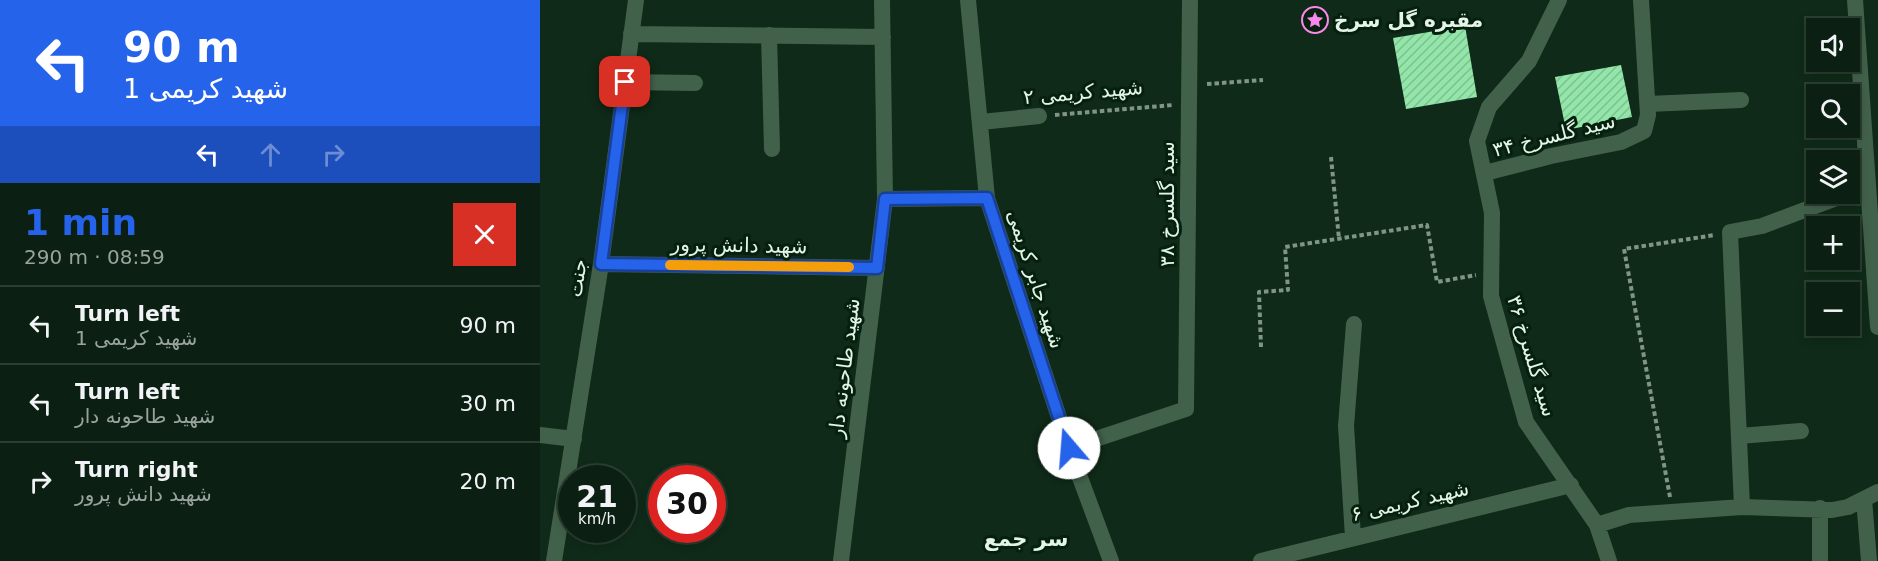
<!DOCTYPE html>
<html lang="en">
<head>
<meta charset="utf-8">
<style>
	:root { --surface:#0b2012; --page:#14281b; --text:#f1f3f6; --muted:#9aa39f; --line:#2b3e32; --accent:#2563eb }
	body { margin:0; font-family:"DejaVu Sans","Noto Sans Arabic",sans-serif; background:var(--page); color:var(--text); height:100vh; display:flex; flex-direction:column; font-size:22px; white-space:nowrap }
	* { box-sizing:border-box; margin:0 }
	p { font-size:20px; color:var(--muted) }
	.icon { flex:none; width:33px; height:33px; fill:none; stroke:currentColor; stroke-width:2; stroke-linecap:round; stroke-linejoin:round }
	.map { position:relative; flex:1; overflow:hidden }
	.panel { display:flex; flex-direction:column; background:var(--surface); width:540px }
	.panel>* { flex:none }
	.banner { background:#2563eb; color:#fff; overflow:hidden }
	.buttons { position:absolute; left:1266px; top:18px; display:grid; gap:12px }
	.buttons a { display:grid; place-items:center; width:54px; height:54px; border-radius:0px; background:var(--surface); box-shadow:0 3px 9px #0003,0 0 0 2px var(--line); font-size:30px }
	.speed { position:absolute; left:18px; top:465px; display:flex; gap:12px; font-size:30px; font-weight:700; text-align:center }
	.speed>* { display:grid; place-content:center; width:78px; height:78px; border-radius:50%; background:var(--surface); box-shadow:0 3px 9px #0003,0 0 0 2px var(--line); line-height:1 }
	.speed small { font-size:15px; font-weight:400 }
	.speed .limit { border:9px solid #d22; background:#fff; color:#111 }
	.pin { position:absolute; display:grid; place-items:center; width:51px; height:51px; color:#fff; margin:-26px; border-radius:12px; box-shadow:0 3px 9px #0006 }
	.me { position:absolute; width:66px; margin:-33px; rotate:342deg; stroke-linejoin:round; filter:drop-shadow(0 0 4px #0008) }
	.turn { display:flex; align-items:center; gap:21px; height:126px; padding:0 24px; font-size:27px }
	.turn .icon { width:78px; height:78px; stroke-width:2.5 }
	.turn b { display:block; font-size:42px; line-height:51px }
	.lanes { display:flex; align-items:center; height:57px; padding:0 24px; background:#0003; justify-content:center; gap:30px; direction:ltr }
	.lanes .off { opacity:.35 }
	.round { display:grid; place-items:center; flex:none; width:63px; height:63px; border-radius:0px; background:var(--page) }
	.summary { display:flex; align-items:center; justify-content:space-between; height:102px; padding:0 24px }
	h1 { font-size:36px; font-weight:700; line-height:45px; color:var(--accent) }
	ul { padding:0; list-style:none }
	li { display:flex; align-items:center; gap:18px; height:78px; padding:0 24px; border-top:2px solid var(--line) }
	li div { flex:1 }
	li b { display:block; font-size:22px }
	li em { font-style:normal }
	main { display:flex; flex:1; min-height:0 }
	.map>svg:first-child { display:block }
</style>
</head>
<body>
<main>
<section class="panel">
<div class="banner">
<div class="turn"><svg class="icon" aria-label="left" viewBox="0 0 24 24"><path d="M17 20v-9H6M10 6l-5 5 5 5"/></svg><div><b>90 m</b>شهید کریمی 1</div></div>
<div class="lanes"><svg class="icon" aria-label="left" viewBox="0 0 24 24"><path d="M17 20v-9H6M10 6l-5 5 5 5"/></svg><svg class="icon off" aria-label="ahead" viewBox="0 0 24 24"><path d="M12 20V5M6 11l6-6 6 6"/></svg><svg class="icon off" aria-label="right" viewBox="0 0 24 24"><path d="M7 20v-9h11M14 6l5 5-5 5"/></svg></div>
</div>
<div class="summary"><div><h1>1 min</h1><p>290 m · 08:59</p></div><a class="round" style="background:#d93025;color:#fff"><svg class="icon" aria-label="close" viewBox="0 0 24 24"><path d="M6 6l12 12M18 6L6 18"/></svg></a></div>
<ul>
<li><svg class="icon" aria-label="left" viewBox="0 0 24 24"><path d="M17 20v-9H6M10 6l-5 5 5 5"/></svg><div><b>Turn left</b><p>شهید کریمی 1</p></div><em>90 m</em></li>
<li><svg class="icon" aria-label="left" viewBox="0 0 24 24"><path d="M17 20v-9H6M10 6l-5 5 5 5"/></svg><div><b>Turn left</b><p>شهيد طاحونه دار</p></div><em>30 m</em></li>
<li><svg class="icon" aria-label="right" viewBox="0 0 24 24"><path d="M7 20v-9h11M14 6l5 5-5 5"/></svg><div><b>Turn right</b><p>شهید دانش پرور</p></div><em>20 m</em></li>
</ul>
</section>
<div class="map">
<svg width="1338" height="561" viewBox="0 0 1338 561">
	<defs>
		<pattern id="building-hatch" width="6" height="6" patternUnits="userSpaceOnUse" patternTransform="scale(1.5)"><rect width="6" height="6" fill="#93e6a9"/><path d="M-1 1l2-2M0 6l6-6M5 7l2-2" fill="none" stroke="#7fbf90"/></pattern>
	</defs>
	<rect width="100%" height="100%" fill="#0f2a18"/>
	<!-- building -->
	<path fill="url(#building-hatch)" d="M925,26L937,97L866,109L853,38Z
		M1081,65L1092,117L1026,130L1015,77Z"/>
	<g fill="none" stroke-linecap="round" stroke-linejoin="round">
		<!-- path -->
		<path stroke="#809586" stroke-width="4" stroke-dasharray="4.5 3" stroke-linecap="butt" d="M667,84L723,80
			M515,115L633,105
			M791,157L799,239
			M721,347L719,292L748,290L745,247L887,225L897,282L936,275
			M1130,497L1084,249L1175,235"/>
		<!-- minor -->
		<path stroke="#42614a" stroke-width="16" d="M428,0L447,198L529,448L571,561
			M1019,0L989,61L949,107L937,141L952,213L951,296L986,422L1057,525L1069,561
			M1315,0L1338,327
			M91,34L343,37
			M229,35L232,149
			M85,82L155,83
			M1108,104L1201,100
			M441,122L499,116
			M945,173L1011,156L1081,142L1104,131L1108,115L1101,0
			M345,199L447,198
			M61,264L337,268
			M0,435L34,439
			M1199,436L1261,431
			M529,448L646,409L650,0
			M1324,499L1329,561
			M1202,507L1190,232L1222,226L1307,194
			M1280,508V561
			M1057,525L1089,515L1202,507L1292,510L1308,507L1338,492
			M813,537L806,426L814,324
			M14,561L61,264L96,0
			M301,561L345,199L342,0
			M721,561L1031,485"/>
	</g>
	<g fill="none" stroke-linecap="round" stroke-linejoin="round">
		<defs>
			<path id="route" d="M85,82L61,264L337,268L345,199L447,198L529,448"/>
		</defs>
		<!-- route casing -->
		<use href="#route" stroke="#184099" stroke-width="15"/>
		<!-- route -->
		<use href="#route" stroke="#2563eb" stroke-width="10"/>
		<!-- slow -->
		<path stroke="#f59e0b" stroke-width="10" d="M130,265L309,267"/>
	</g>
	<!-- icons -->
	<defs>
		<symbol id="sight-ring" viewBox="-11 -11 22 22"><circle r="9.5" fill="#05210e" stroke="#f888eb" stroke-width="1.5"/><path d="M0-6L1.8-2.2L6-1.7L2.9 1.2L3.7 5.4L0 3.3L-3.7 5.4L-2.9 1.2L-6-1.7L-1.8-2.2Z" fill="#f888eb"/></symbol>
	</defs>
	<g fill-rule="evenodd">
		<use href="#sight-ring" x="760" y="5" width="30" height="30"/>
	</g>
	<g text-anchor="middle" stroke-width="6" stroke-linejoin="round" paint-order="stroke">
		<!-- poi labels -->
		<g font-size="20" font-weight="bold" fill="#e4f4e7" stroke="#05210e" text-anchor="start">
			<text x="794" y="27">مقبره گل سرخ</text>
		</g>
		<!-- street labels -->
		<g font-size="20" fill="#e4f4e7" stroke="#05210e">
			<text transform="translate(543 92) rotate(-5)" y="7">شهید کریمی ۲</text>
			<text transform="translate(1014 135) rotate(-14)" y="7">سید گلسرخ ۳۴</text>
			<text transform="translate(627 204) rotate(-90)" y="7">سید گلسرخ ۳۸</text>
			<text transform="translate(199 245) rotate(1)" y="7">شهید دانش پرور</text>
			<text transform="translate(37 278) rotate(-81)" y="7">جنت</text>
			<text transform="translate(496 279) rotate(72)" y="7">شهید جابر کریمی</text>
			<text transform="translate(992 356) rotate(73)" y="7">سید گلسرخ ۳۶</text>
			<text transform="translate(304 368) rotate(-83)" y="7">شهيد طاحونه دار</text>
			<text transform="translate(870 501) rotate(-13)" y="7">شهید کریمی ۶</text>
		</g>
		<!-- neighbourhood labels -->
		<g font-size="21" font-weight="bold" fill="#e4f4e7" stroke="#05210e">
			<text x="486" y="546">سر جمع</text>
		</g>
	</g>
</svg>
<div class="buttons">
<a><svg class="icon" aria-label="sound" viewBox="0 0 24 24"><path d="M4 9h4l5-4v14l-5-4H4zM17 9q2 3 0 6"/></svg></a>
<a><svg class="icon" aria-label="search" viewBox="0 0 24 24"><circle cx="10" cy="10" r="6"/><path d="M15 15l6 6"/></svg></a>
<a><svg class="icon" aria-label="layers" viewBox="0 0 24 24"><path d="M12 4l9 5-9 5-9-5zM3 14l9 5 9-5"/></svg></a>
<a>+</a>
<a>−</a>
</div>
<div class="speed"><div>21<small>km/h</small></div><div class="limit">30</div></div>
<div class="pin" style="left:85px;top:82px;background:#d93025"><svg class="icon" aria-label="arrive" viewBox="0 0 24 24"><path d="M6 21V4h12l-3 4 3 4H6"/></svg></div>
<svg class="me" style="left:529px;top:448px" viewBox="-20 -20 40 40"><circle r="19" fill="#fff"/><path d="M0-13L10 11 0 6-10 11z" fill="#2563eb"/></svg>
</div>
</main>
</body>
</html>
